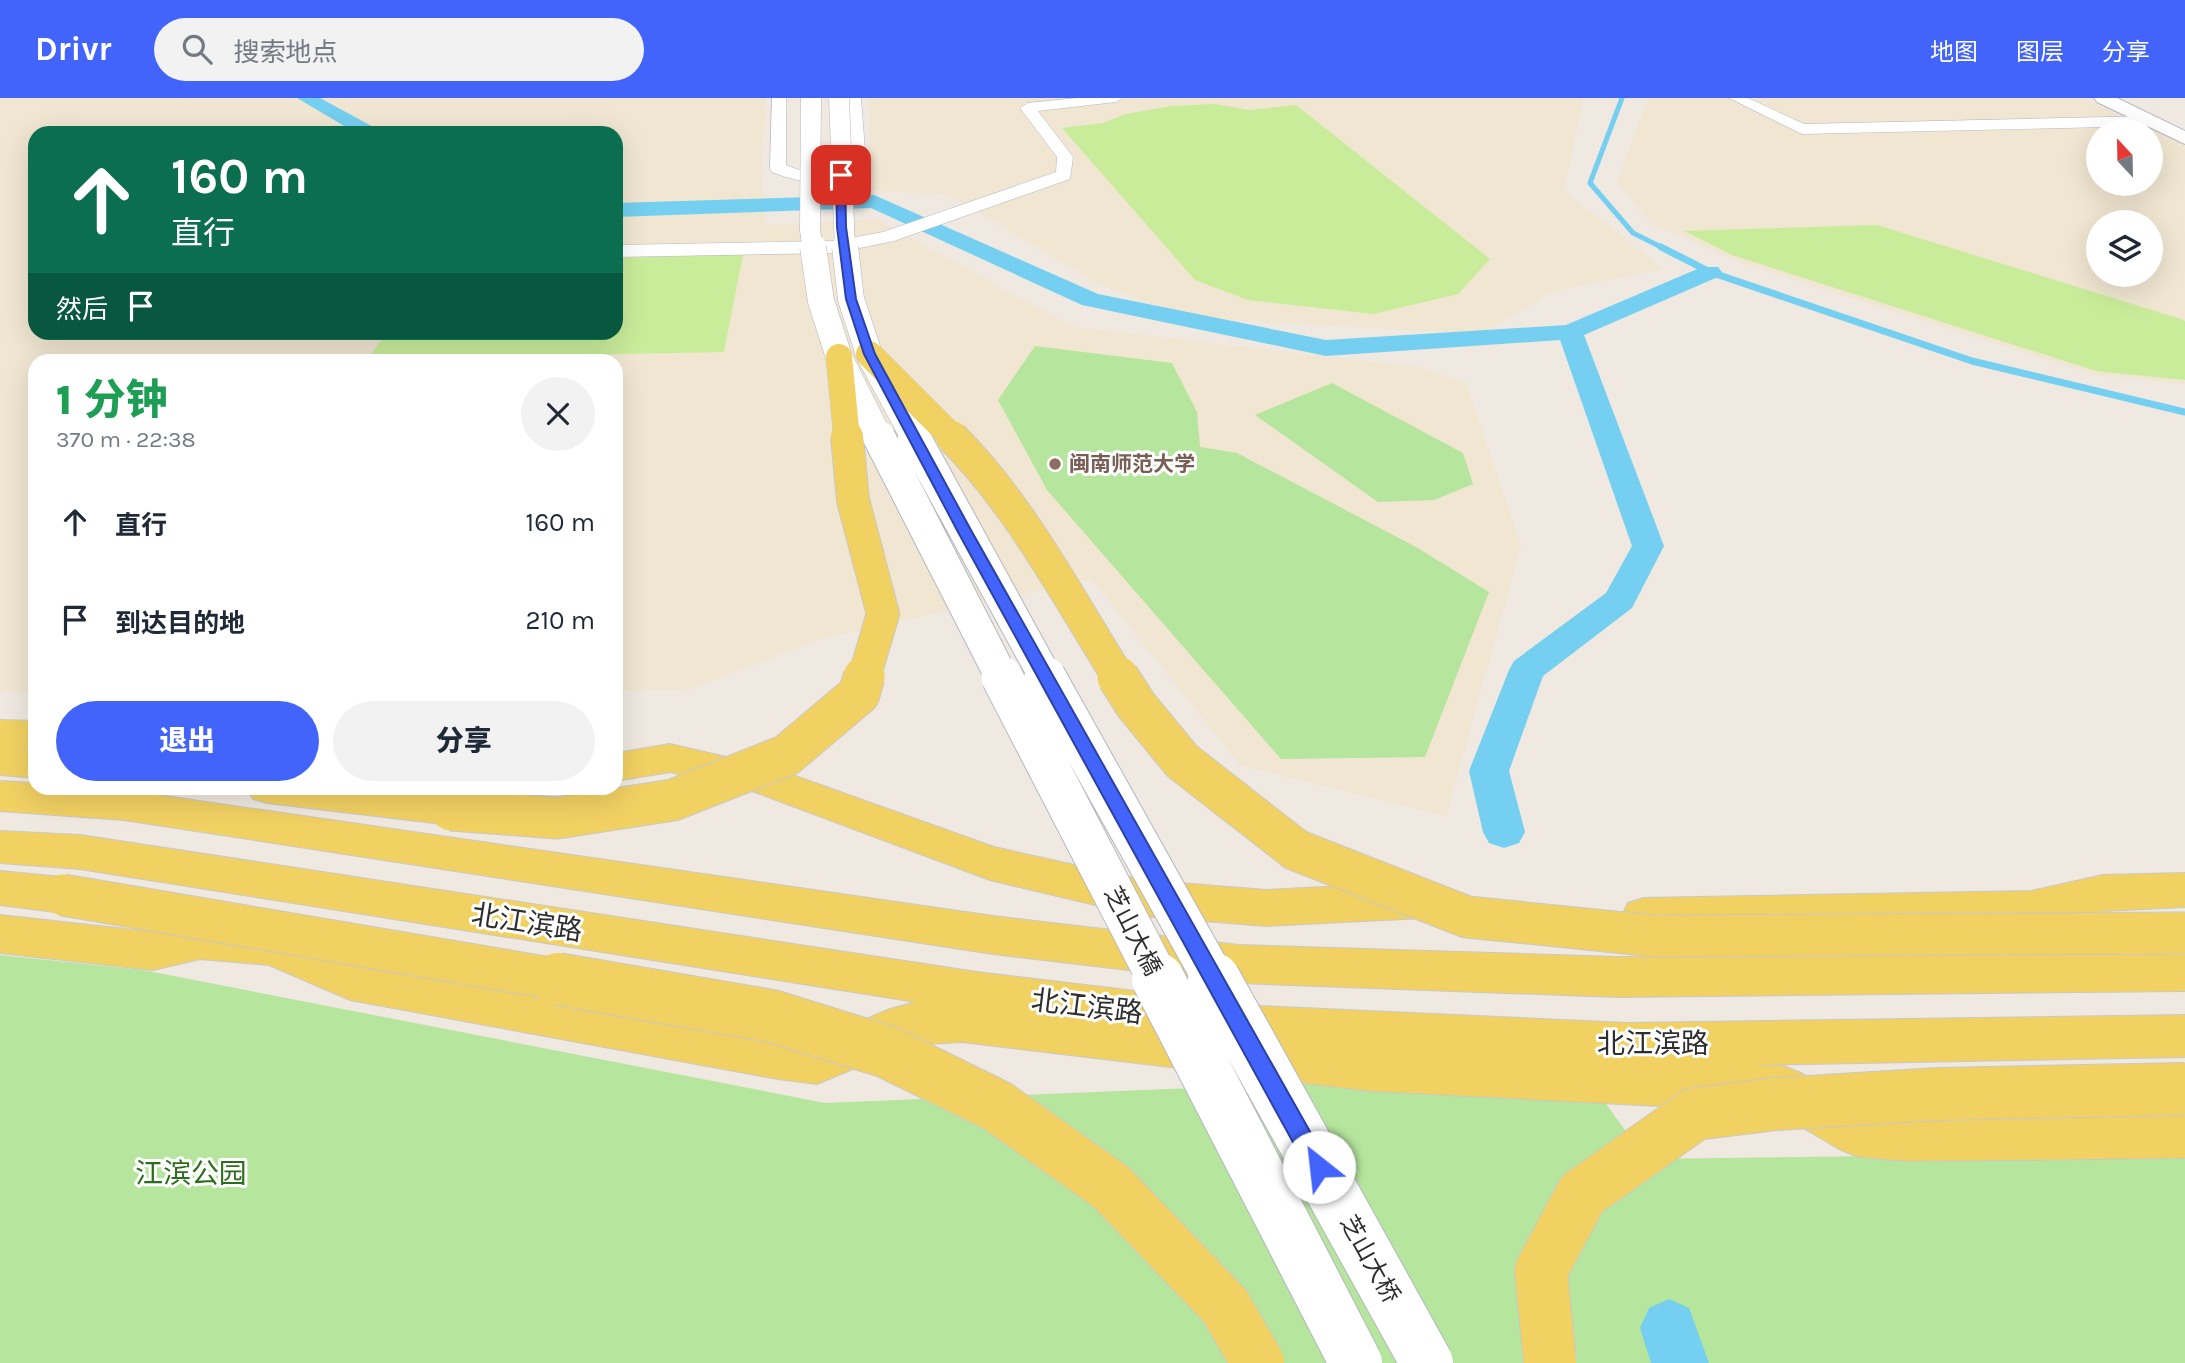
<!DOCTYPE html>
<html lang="zh">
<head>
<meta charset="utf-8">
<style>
	:root { --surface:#fff; --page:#f2f2f3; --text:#1f2937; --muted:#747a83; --accent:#4264fb }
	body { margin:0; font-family:Karla,"Noto Sans SC",sans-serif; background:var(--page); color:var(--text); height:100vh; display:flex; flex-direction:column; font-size:26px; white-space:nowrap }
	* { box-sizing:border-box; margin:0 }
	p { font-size:23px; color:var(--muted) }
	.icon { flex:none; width:38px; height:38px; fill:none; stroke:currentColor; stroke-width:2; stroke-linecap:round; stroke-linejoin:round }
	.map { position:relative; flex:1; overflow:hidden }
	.side { position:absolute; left:28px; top:256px; width:595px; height:441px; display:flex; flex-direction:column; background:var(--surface); border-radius:21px; box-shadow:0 7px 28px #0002 }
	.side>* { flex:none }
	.hud { position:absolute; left:28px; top:28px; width:595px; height:214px; border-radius:21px; box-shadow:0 7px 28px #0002; background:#0b6e4f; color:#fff; overflow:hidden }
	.needle { width:46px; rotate:338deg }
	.buttons { position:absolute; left:2086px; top:21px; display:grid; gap:14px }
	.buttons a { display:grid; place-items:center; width:77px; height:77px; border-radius:50%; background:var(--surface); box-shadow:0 7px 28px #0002; font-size:35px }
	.pin { position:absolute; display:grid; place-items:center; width:60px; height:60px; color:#fff; margin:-30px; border-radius:14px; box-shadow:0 4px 10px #0006 }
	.me { position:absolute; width:77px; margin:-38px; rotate:331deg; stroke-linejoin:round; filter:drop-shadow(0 0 5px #0008) }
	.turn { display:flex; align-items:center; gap:24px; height:147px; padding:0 28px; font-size:32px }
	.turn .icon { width:91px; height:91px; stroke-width:2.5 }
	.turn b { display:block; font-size:49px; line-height:60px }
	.then { display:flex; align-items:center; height:66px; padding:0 28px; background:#0003; gap:14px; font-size:26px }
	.round { display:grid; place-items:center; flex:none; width:74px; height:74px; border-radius:37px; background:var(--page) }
	.head { display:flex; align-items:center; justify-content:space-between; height:119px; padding:0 28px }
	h1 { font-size:42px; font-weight:800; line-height:52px; color:#1e9e55 }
	.action { display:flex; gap:14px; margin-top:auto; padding:14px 28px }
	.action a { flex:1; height:80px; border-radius:42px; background:var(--accent); color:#fff; font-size:28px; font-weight:800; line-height:80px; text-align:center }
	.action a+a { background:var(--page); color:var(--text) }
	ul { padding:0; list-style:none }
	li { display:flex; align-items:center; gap:21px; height:98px; padding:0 28px }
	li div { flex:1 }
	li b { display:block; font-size:26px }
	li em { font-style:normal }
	header { display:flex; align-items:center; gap:42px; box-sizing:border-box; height:98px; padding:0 35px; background:var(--accent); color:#fff }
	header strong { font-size:33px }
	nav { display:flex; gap:38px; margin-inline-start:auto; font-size:24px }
	.search { width:490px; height:63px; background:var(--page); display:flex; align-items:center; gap:18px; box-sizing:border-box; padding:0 24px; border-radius:38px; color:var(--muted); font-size:26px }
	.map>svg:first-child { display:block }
</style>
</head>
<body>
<header>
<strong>Drivr</strong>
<div class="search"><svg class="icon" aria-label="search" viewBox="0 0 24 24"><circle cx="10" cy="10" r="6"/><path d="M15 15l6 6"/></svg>搜索地点</div>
<nav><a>地图</a><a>图层</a><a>分享</a></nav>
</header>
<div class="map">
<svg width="2185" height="1265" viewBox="0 0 2185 1265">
	<rect width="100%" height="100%" fill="#efe9e1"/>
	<!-- education -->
	<path fill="#f0e6d1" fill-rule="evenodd" d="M0,0H766L761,72L766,127L877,121L1073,229L1419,269L1466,285L1521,448L1446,718L1240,667L1092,481L823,540L688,592L616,593V262H35V594H0ZM35,35H616V234H35Z
		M868,0H1583L1564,93L1664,171L1554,193L1481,236L1192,220L1096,185L949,97L873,92Z
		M1648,0H2082L2185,47V286L2096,277L1742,165L1652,126L1617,85ZM2098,33H2151V86H2098ZM2098,124H2151V177H2098Z"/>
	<!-- green -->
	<path fill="#b6e59e" d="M1035,248L1172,265L1197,314L1200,349L1237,355L1416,449L1489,494L1425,659L1281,661L1047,392L998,302Z
		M1332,285L1463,355L1473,386L1434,402L1378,404L1255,317Z
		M0,857L143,872L825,1005L1583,974L1646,1061L2185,1054V1265H0Z"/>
	<!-- pitch -->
	<path fill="#c9ec9a" d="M1215,6L1249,12L1296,7L1490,161L1458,196L1373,216L1248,202L1195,182L1062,30L1103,25L1126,16L1172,8Z
		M1877,127L2181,221L2185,223V282L2096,273L1732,157L1684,133Z
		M743,156L724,254L367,261L387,235L616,234V160Z"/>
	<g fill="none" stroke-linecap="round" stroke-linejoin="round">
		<!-- stream-far1 -->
		<path stroke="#75cff0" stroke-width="5" d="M1622,0L1590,85L1633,135L1665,151"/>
		<!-- stream -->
		<path stroke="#75cff0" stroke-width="7" d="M1661,149L1710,174L1972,263L2185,314"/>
		<!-- canal -->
		<path fill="#75cff0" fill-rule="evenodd" d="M297,0H320L377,31L380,35H356Z
			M874,97L1098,196L1326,242L1566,227L1702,169H1718L1722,174L1718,179L1584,237L1664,448L1632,510L1543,578L1509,673L1525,734L1519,745L1504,750L1489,745L1483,734L1469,673L1509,572L1514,563L1606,495L1632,448L1560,242L1326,258L1082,207L871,110L616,119V105Z
			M1669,1201L1689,1210L1709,1265H1651L1640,1230L1649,1210Z"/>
		<defs>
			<path id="street" d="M772,0H786V67C810,78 827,75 850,64L847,0H861L866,66C843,92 800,86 772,74L770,70Z
				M1076,0H1123L1116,4L1038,13L1073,59L1070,81L894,143L835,155L616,159V147L835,143L883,134L1056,74L1057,59L1020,10L1028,5Z
				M1729,0H1748L1804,26L2150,18L2158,23L2150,28L1802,36Z"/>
			<path id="secondary" d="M2094,0H2117L2185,33V46L2097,4Z"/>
			<path id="primary" d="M0,622L35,623V651L18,650L35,652V680L0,677Z
				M670,646L773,670L994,749L1142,782L1266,792L1424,784L1440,789L1446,802L1440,815L1424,820L1266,828L1142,818L990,782L752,693L670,674L616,683V655Z
				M0,683L35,685V690L124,692L993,818L1239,847L1617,859L2185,853V893L1617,899L1239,885L993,856L124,722L0,713Z
				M247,690H391L451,697L466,701L472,712L466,723L451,727L267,705L253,701Z
				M0,733L80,737L977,874L1261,908L1628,925L2185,917V959L1752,967L1783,968L1801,975L1865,1011L1908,1015L2185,1012V1060L1908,1063L1859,1059L1841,1052L1776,1014L1371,993L962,944L910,947L817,986L778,981L350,902L269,867L200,861L153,872L0,855V817L153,834L200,823L274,829L355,863L816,942L890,911L916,904L80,771L0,765Z
				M0,773L63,779L78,785L85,797L78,809L63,815L0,807Z
				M2185,775V809L2103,813L2031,829L1644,836L1628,831L1622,818L1628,805L1644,800L2031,793L2103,777Z"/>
		</defs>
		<!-- street casing -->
		<use href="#street" stroke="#b4b7c1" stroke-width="1"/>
		<!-- secondary casing -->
		<use href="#secondary" stroke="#b4b7c1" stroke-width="2"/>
		<!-- primary casing -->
		<use href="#primary" stroke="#c9c9c9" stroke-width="2"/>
		<!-- street -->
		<use href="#street" fill="#fff" fill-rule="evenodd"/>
		<!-- secondary -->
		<use href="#secondary" fill="#fff" fill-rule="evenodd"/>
		<!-- primary -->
		<use href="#primary" fill="#f2d163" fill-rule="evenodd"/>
		<defs>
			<path id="secondary-bridge-far4" d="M811,0L810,132L813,151
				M839,0L845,151"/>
			<path id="secondary-bridge-far3" d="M813,149L821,203L839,259L880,341
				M845,149L851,201L869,256L915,341"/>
			<path id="secondary-bridge-far2" d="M879,339L1002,580
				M914,339L1046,580"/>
			<path id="secondary-bridge-far1" d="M1002,579L1159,883
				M1045,579L1215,883"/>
			<path id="secondary-bridge" d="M1158,881L1356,1265
				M1214,881L1427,1265"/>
			<path id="primary-bridge-far3" d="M869,256L954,341
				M839,259L847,341"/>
			<path id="primary-bridge-far2" d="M847,339L853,402L883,516L864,580
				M952,339C1020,407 1068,499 1119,580"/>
			<path id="primary-bridge-far1" d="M1118,579L1136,607L1182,663L1296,752L1467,819L1655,838L2185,835
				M451,712L557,720L673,702L787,657L859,596L864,579
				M63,797L568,883"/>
			<path id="primary-bridge" d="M558,881L772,918L887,954L997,1008L1111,1089L1225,1208L1258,1265
				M1550,1265L1541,1173L1582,1096L1695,1016L1776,1006L1939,996L2185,991"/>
		</defs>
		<!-- secondary-bridge-far4 casing -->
		<use href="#secondary-bridge-far4" stroke="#b4b7c1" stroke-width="21" stroke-linecap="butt"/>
		<!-- secondary-bridge-far3 casing -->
		<use href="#secondary-bridge-far3" stroke="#b4b7c1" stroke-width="27" stroke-linecap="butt"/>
		<!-- secondary-bridge-far2 casing -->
		<use href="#secondary-bridge-far2" stroke="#b4b7c1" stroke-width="34" stroke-linecap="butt"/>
		<!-- secondary-bridge-far1 casing -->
		<use href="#secondary-bridge-far1" stroke="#b4b7c1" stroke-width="43" stroke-linecap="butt"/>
		<!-- secondary-bridge casing -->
		<use href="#secondary-bridge" stroke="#b4b7c1" stroke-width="54" stroke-linecap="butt"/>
		<!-- primary-bridge-far3 casing -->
		<use href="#primary-bridge-far3" stroke="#c9c9c9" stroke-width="27" stroke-linecap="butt"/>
		<!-- primary-bridge-far2 casing -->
		<use href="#primary-bridge-far2" stroke="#c9c9c9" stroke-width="34" stroke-linecap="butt"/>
		<!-- primary-bridge-far1 casing -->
		<use href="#primary-bridge-far1" stroke="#c9c9c9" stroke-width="43" stroke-linecap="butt"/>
		<!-- primary-bridge casing -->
		<use href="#primary-bridge" stroke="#c9c9c9" stroke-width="54" stroke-linecap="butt"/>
		<!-- secondary-bridge-far4 -->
		<use href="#secondary-bridge-far4" stroke="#fff" stroke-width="20"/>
		<!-- secondary-bridge-far3 -->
		<use href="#secondary-bridge-far3" stroke="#fff" stroke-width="26"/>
		<!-- secondary-bridge-far2 -->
		<use href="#secondary-bridge-far2" stroke="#fff" stroke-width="32"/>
		<!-- secondary-bridge-far1 -->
		<use href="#secondary-bridge-far1" stroke="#fff" stroke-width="41"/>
		<!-- secondary-bridge -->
		<use href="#secondary-bridge" stroke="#fff" stroke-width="52"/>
		<!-- primary-bridge-far3 -->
		<use href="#primary-bridge-far3" stroke="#f2d163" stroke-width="26"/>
		<!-- primary-bridge-far2 -->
		<use href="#primary-bridge-far2" stroke="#f2d163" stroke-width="32"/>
		<!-- primary-bridge-far1 -->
		<use href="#primary-bridge-far1" stroke="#f2d163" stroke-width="41"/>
		<!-- primary-bridge -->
		<use href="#primary-bridge" stroke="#f2d163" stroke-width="52"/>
	</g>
	<!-- route -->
	<path fill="#4264fb" stroke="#2b41a3" stroke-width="2" d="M841,75L845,77L846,129L856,201L875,256L972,434L1326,1062L1329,1069L1326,1077L1319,1080L1311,1077L958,434L864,256L846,201L837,129L836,77Z"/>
	<!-- markers -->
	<circle fill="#8d6e63" stroke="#fff" stroke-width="2.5" cx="1055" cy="366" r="7"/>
	<g text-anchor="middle" stroke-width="6" stroke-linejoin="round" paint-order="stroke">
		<!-- far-education labels -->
		<g font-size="21" font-weight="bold" fill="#785e54" stroke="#fff" text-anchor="start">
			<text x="1069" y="373">闽南师范大学</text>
		</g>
		<!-- street labels -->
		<g font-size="24" fill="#2e2e2e" stroke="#fff">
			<text transform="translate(1133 833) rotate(63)" y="8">芝山大橋</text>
			<text transform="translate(1370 1161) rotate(61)" y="8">芝山大桥</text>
		</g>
		<!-- near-street labels -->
		<g font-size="28" fill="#2e2e2e" stroke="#fff">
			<text transform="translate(527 824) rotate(9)" y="10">北江滨路</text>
			<text transform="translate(1087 908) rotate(7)" y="10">北江滨路</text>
			<text x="1653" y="955">北江滨路</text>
		</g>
		<!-- near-park labels -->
		<g font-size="28" fill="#2c6e1b" stroke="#fff">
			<text x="191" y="1085">江滨公园</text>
		</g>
	</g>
</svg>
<div class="buttons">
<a><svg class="needle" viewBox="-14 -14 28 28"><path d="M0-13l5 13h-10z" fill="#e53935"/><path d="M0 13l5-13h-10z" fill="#747a83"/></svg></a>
<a><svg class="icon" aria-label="layers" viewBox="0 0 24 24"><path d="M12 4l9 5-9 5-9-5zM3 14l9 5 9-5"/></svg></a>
</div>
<div class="pin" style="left:841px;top:77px;background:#d93025"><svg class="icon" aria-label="arrive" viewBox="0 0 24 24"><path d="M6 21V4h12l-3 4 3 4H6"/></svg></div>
<svg class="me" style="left:1319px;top:1069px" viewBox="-20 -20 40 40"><circle r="19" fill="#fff"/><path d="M0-13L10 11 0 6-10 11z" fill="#4264fb"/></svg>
<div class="hud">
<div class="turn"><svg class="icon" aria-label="ahead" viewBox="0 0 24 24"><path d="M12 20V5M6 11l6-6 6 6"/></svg><div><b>160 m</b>直行</div></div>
<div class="then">然后<svg class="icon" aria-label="arrive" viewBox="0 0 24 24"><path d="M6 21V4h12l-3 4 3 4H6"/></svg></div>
</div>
<section class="side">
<div class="head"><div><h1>1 分钟</h1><p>370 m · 22:38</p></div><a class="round"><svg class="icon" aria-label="close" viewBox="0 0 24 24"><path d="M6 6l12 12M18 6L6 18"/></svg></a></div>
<ul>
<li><svg class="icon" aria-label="ahead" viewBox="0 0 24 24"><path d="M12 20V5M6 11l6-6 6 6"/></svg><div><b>直行</b></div><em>160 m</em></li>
<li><svg class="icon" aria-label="arrive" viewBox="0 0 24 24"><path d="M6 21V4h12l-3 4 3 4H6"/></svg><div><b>到达目的地</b></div><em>210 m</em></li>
</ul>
<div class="action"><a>退出</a><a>分享</a></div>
</section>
</div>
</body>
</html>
